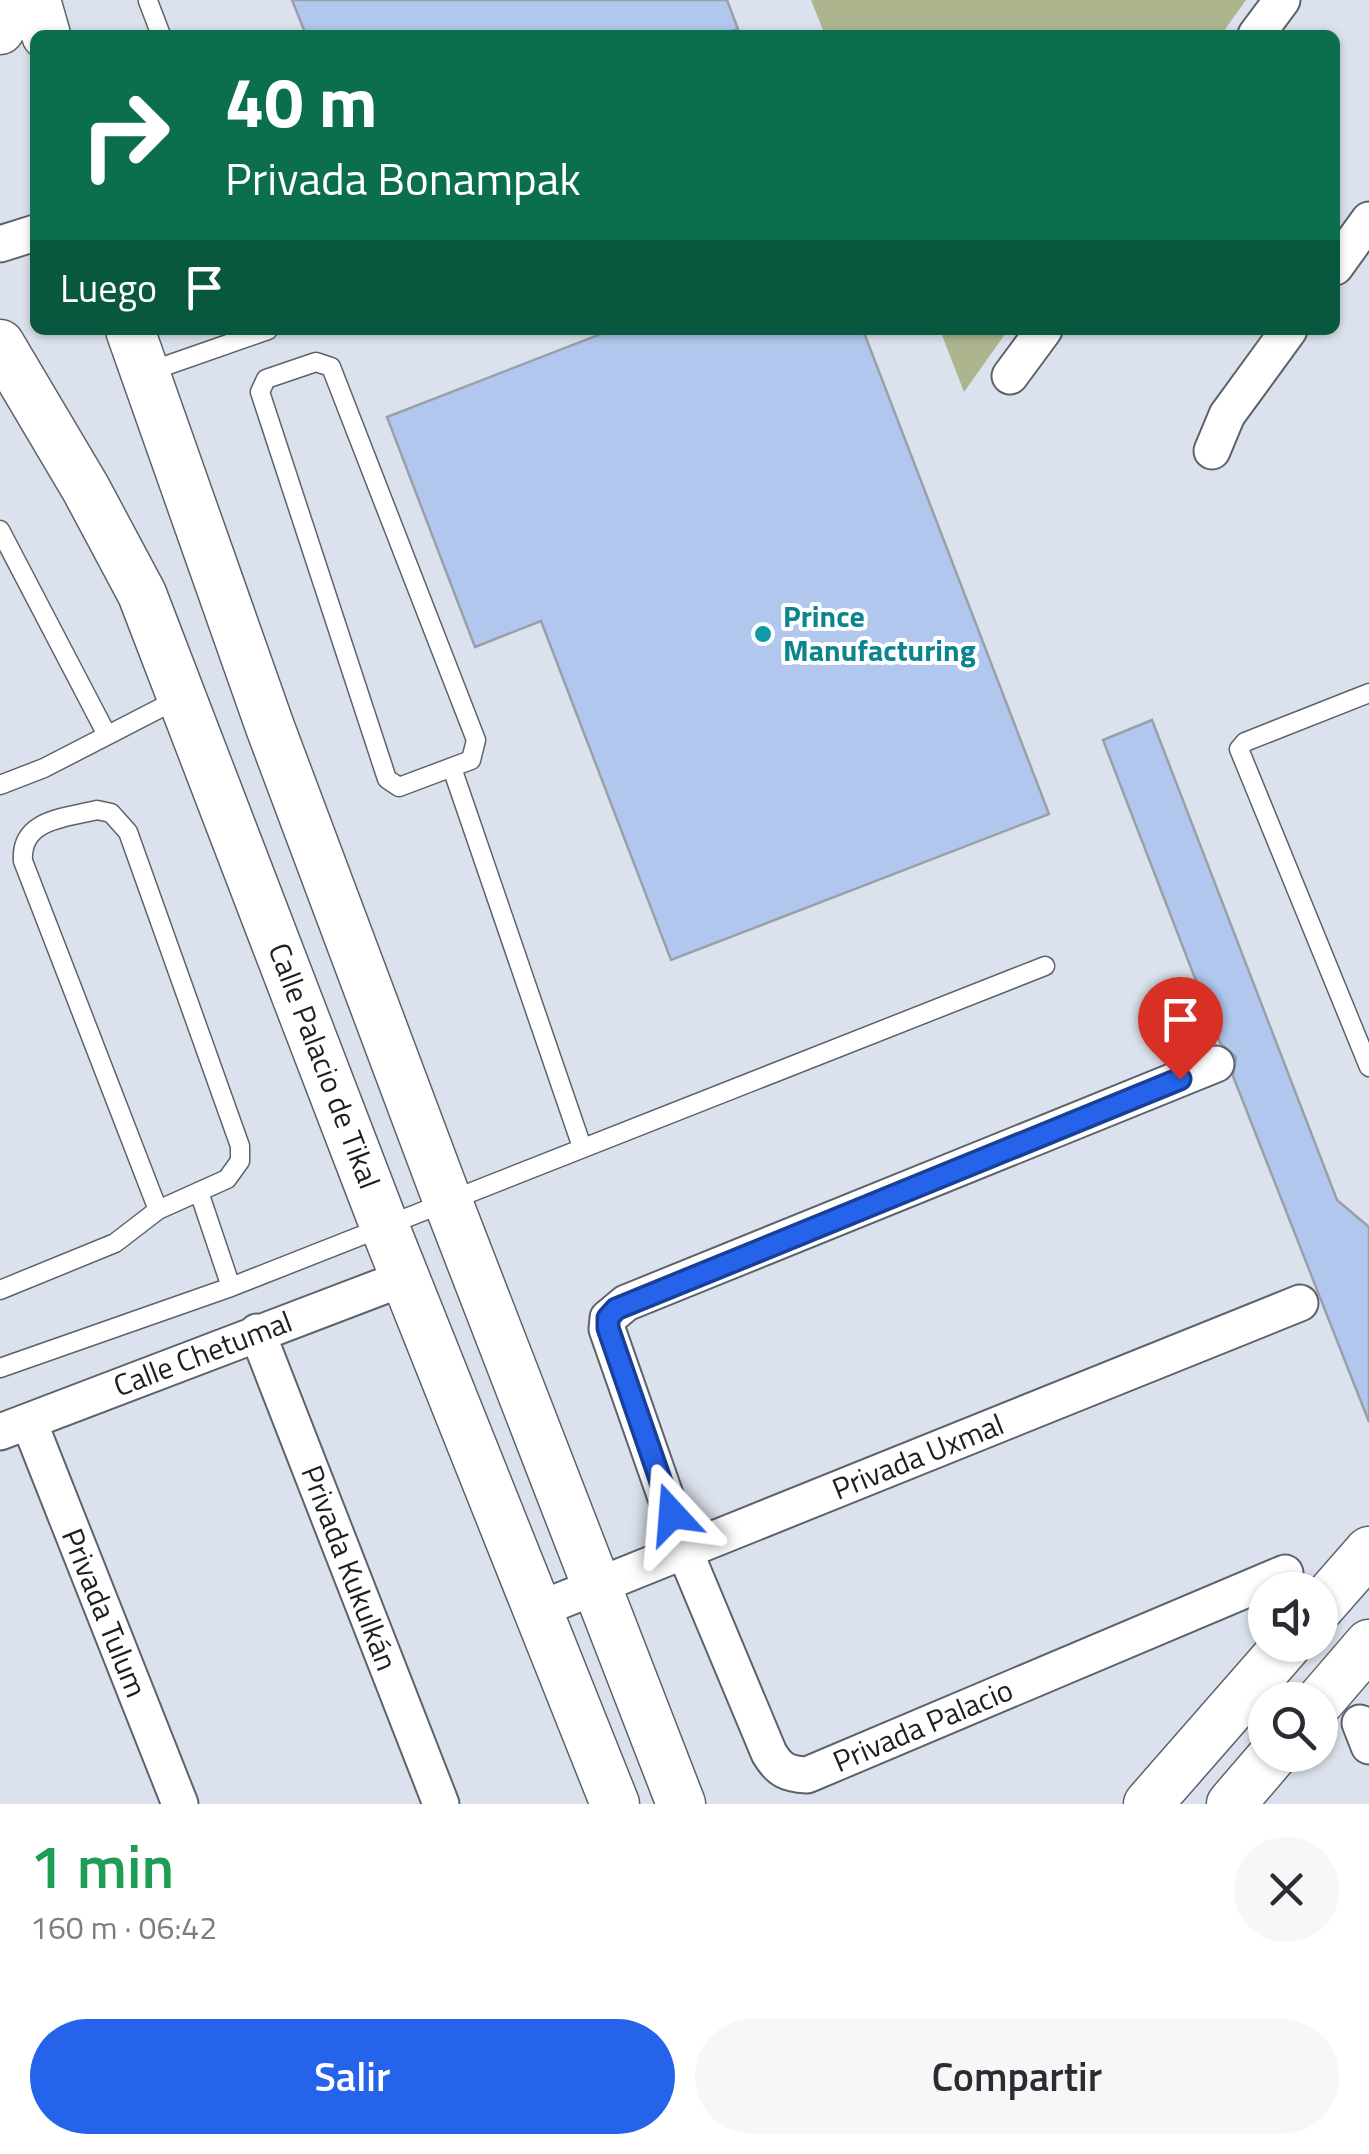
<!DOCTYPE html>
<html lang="es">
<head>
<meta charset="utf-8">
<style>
	:root { --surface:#fff; --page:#f7f7f7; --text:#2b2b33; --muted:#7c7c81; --accent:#2563eb }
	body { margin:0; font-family:"Titillium Web",sans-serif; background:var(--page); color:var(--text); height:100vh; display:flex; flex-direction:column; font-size:38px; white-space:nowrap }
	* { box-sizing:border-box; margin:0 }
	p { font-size:32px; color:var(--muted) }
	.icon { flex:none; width:55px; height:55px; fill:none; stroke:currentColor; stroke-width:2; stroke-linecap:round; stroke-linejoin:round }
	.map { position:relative; height:1804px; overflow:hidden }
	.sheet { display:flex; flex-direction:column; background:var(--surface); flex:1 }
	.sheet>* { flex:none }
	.hud { position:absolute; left:30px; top:30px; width:1310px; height:305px; border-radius:15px; box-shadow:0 2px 8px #0004; background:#0b6e4f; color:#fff; overflow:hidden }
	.tools { position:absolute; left:1248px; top:1572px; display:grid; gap:20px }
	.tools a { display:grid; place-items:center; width:90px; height:90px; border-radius:50%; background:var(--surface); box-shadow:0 2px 8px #0004; font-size:50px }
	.pin { position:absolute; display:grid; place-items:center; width:85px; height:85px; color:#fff; margin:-102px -42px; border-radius:50% 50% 50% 0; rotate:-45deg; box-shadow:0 0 10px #0007 }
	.pin .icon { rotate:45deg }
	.me { position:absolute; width:110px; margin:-55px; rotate:341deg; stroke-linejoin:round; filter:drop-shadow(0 0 8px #0008) }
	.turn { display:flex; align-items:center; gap:35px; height:210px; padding:0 30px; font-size:45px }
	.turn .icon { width:130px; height:130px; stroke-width:2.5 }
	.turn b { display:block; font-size:70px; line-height:85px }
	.then { display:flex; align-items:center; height:95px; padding:0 30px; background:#0003; gap:20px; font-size:38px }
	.round { display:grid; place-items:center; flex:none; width:105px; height:105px; border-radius:52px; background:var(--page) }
	.headline { display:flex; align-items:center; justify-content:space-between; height:170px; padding:0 30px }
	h1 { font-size:60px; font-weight:600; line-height:75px; color:#1e9e55 }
	.button { display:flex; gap:20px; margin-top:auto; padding:20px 30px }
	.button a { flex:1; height:115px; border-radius:60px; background:var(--accent); color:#fff; font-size:40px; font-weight:600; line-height:115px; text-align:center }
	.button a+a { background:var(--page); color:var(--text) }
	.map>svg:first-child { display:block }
</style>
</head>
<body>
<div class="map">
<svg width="1369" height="1804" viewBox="0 0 1369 1804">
	<rect width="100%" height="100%" fill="#dce2ed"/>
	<!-- green -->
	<path fill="#adb58f" d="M811,0H1246L1221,35H825Z
		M940,330H1008L964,392Z"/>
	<!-- building -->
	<path fill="#b1c7ed" stroke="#9aa0aa" stroke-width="2.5" d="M292,0H727L738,29L722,35H306Z
		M611,330H863L1049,814L671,960L541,621L475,647L387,417Z
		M1152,720L1337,1200L1369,1227V1422L1233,1076L1236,1057L1220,1043L1103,740Z"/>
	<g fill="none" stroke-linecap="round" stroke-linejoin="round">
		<defs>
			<path id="lane" d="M148,1L161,35
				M316,362L331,367L476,740L471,760L399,787L387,779L260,392L266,379Z
				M145,373L268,330
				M0,530L107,735
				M1369,693L1245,742L1239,749L1369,1067
				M452,768L582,1147
				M0,785L44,768L178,699
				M97,810L111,813L128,832L240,1146V1161L227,1179L158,1210L23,861C20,819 65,818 97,810Z
				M199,1192L231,1287
				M0,1290L115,1243L158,1210
				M0,1368L231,1287L1045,966"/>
			<path id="street" d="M1256,35L1282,0
				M0,244L35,233
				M1335,267L1369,220
				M1010,376L1044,330
				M1212,451L1227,415L1289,330
				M1216,1064L626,1303L608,1318L607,1329L685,1552L769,1753C779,1770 787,1774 807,1775L1285,1573
				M257,1332L441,1804
				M29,1422L180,1804
				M0,1432L407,1277
				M535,1611L1300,1303
				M1360,1723L1369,1746"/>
			<path id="secondary" d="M36,0L46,35
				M0,30L18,0
				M130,330L270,727L448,1202L681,1804
				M0,344L86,489L142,594L384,1225L615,1804
				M1320,1607L1369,1551
				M1320,1701L1369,1644
				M1148,1804L1287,1645
				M1231,1804L1273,1755"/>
		</defs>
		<!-- lane casing -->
		<use href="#lane" stroke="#5d636c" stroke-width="21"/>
		<!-- street casing -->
		<use href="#street" stroke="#5d636c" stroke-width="39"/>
		<!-- secondary casing -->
		<use href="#secondary" stroke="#5d636c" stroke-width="51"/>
		<!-- lane -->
		<use href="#lane" stroke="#fff" stroke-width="18"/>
		<!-- street -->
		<use href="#street" stroke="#fff" stroke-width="35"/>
		<!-- secondary -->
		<use href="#secondary" stroke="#fff" stroke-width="48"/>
	</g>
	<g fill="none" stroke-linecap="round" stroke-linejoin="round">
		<defs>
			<path id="route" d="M672,1514L608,1328V1318L616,1309L1180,1079"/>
		</defs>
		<!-- route casing -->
		<use href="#route" stroke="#184099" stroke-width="25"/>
		<!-- route -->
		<use href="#route" stroke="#2563eb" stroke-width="18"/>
	</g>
	<!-- markers -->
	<circle fill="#0f9aa8" stroke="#fff" stroke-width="4" cx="763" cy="634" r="10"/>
	<g text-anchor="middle" stroke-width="8" stroke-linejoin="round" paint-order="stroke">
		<!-- culture labels -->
		<g font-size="30" font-weight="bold" fill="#0d838f" stroke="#fff" text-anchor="start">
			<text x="783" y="627">Prince<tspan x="783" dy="34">Manufacturing</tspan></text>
		</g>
		<!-- street labels -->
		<g font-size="30" fill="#1c1f22" stroke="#fff">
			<text transform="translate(324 1066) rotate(69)" y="10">Calle Palacio de Tikal</text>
			<text transform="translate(203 1354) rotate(-21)" y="10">Calle Chetumal</text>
			<text transform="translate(918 1457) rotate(-22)" y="10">Privada Uxmal</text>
			<text transform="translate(349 1568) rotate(69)" y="10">Privada Kukulkán</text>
			<text transform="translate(104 1613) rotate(68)" y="10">Privada Tulum</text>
			<text transform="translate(923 1726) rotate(-23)" y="10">Privada Palacio</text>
		</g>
	</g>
</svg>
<div class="tools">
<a><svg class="icon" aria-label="sound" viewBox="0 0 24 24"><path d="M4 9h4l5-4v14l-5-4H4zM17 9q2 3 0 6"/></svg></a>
<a><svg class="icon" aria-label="search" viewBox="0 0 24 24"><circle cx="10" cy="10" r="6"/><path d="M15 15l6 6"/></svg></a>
</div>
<div class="pin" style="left:1180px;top:1079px;background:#d93025"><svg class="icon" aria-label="arrive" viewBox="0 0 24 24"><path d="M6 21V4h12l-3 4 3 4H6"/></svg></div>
<svg class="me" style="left:672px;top:1514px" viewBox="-20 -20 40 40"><path d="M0-17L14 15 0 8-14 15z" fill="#2563eb" stroke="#fff" stroke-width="4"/></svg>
<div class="hud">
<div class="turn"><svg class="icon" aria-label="right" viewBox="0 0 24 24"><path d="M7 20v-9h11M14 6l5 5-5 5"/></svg><div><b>40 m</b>Privada Bonampak</div></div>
<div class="then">Luego<svg class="icon" aria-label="arrive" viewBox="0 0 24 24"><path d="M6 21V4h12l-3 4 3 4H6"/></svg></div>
</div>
</div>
<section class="sheet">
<div class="headline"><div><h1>1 min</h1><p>160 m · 06:42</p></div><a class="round"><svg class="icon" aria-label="close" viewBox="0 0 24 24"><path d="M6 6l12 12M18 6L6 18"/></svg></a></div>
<div class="button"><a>Salir</a><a>Compartir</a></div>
</section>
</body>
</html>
